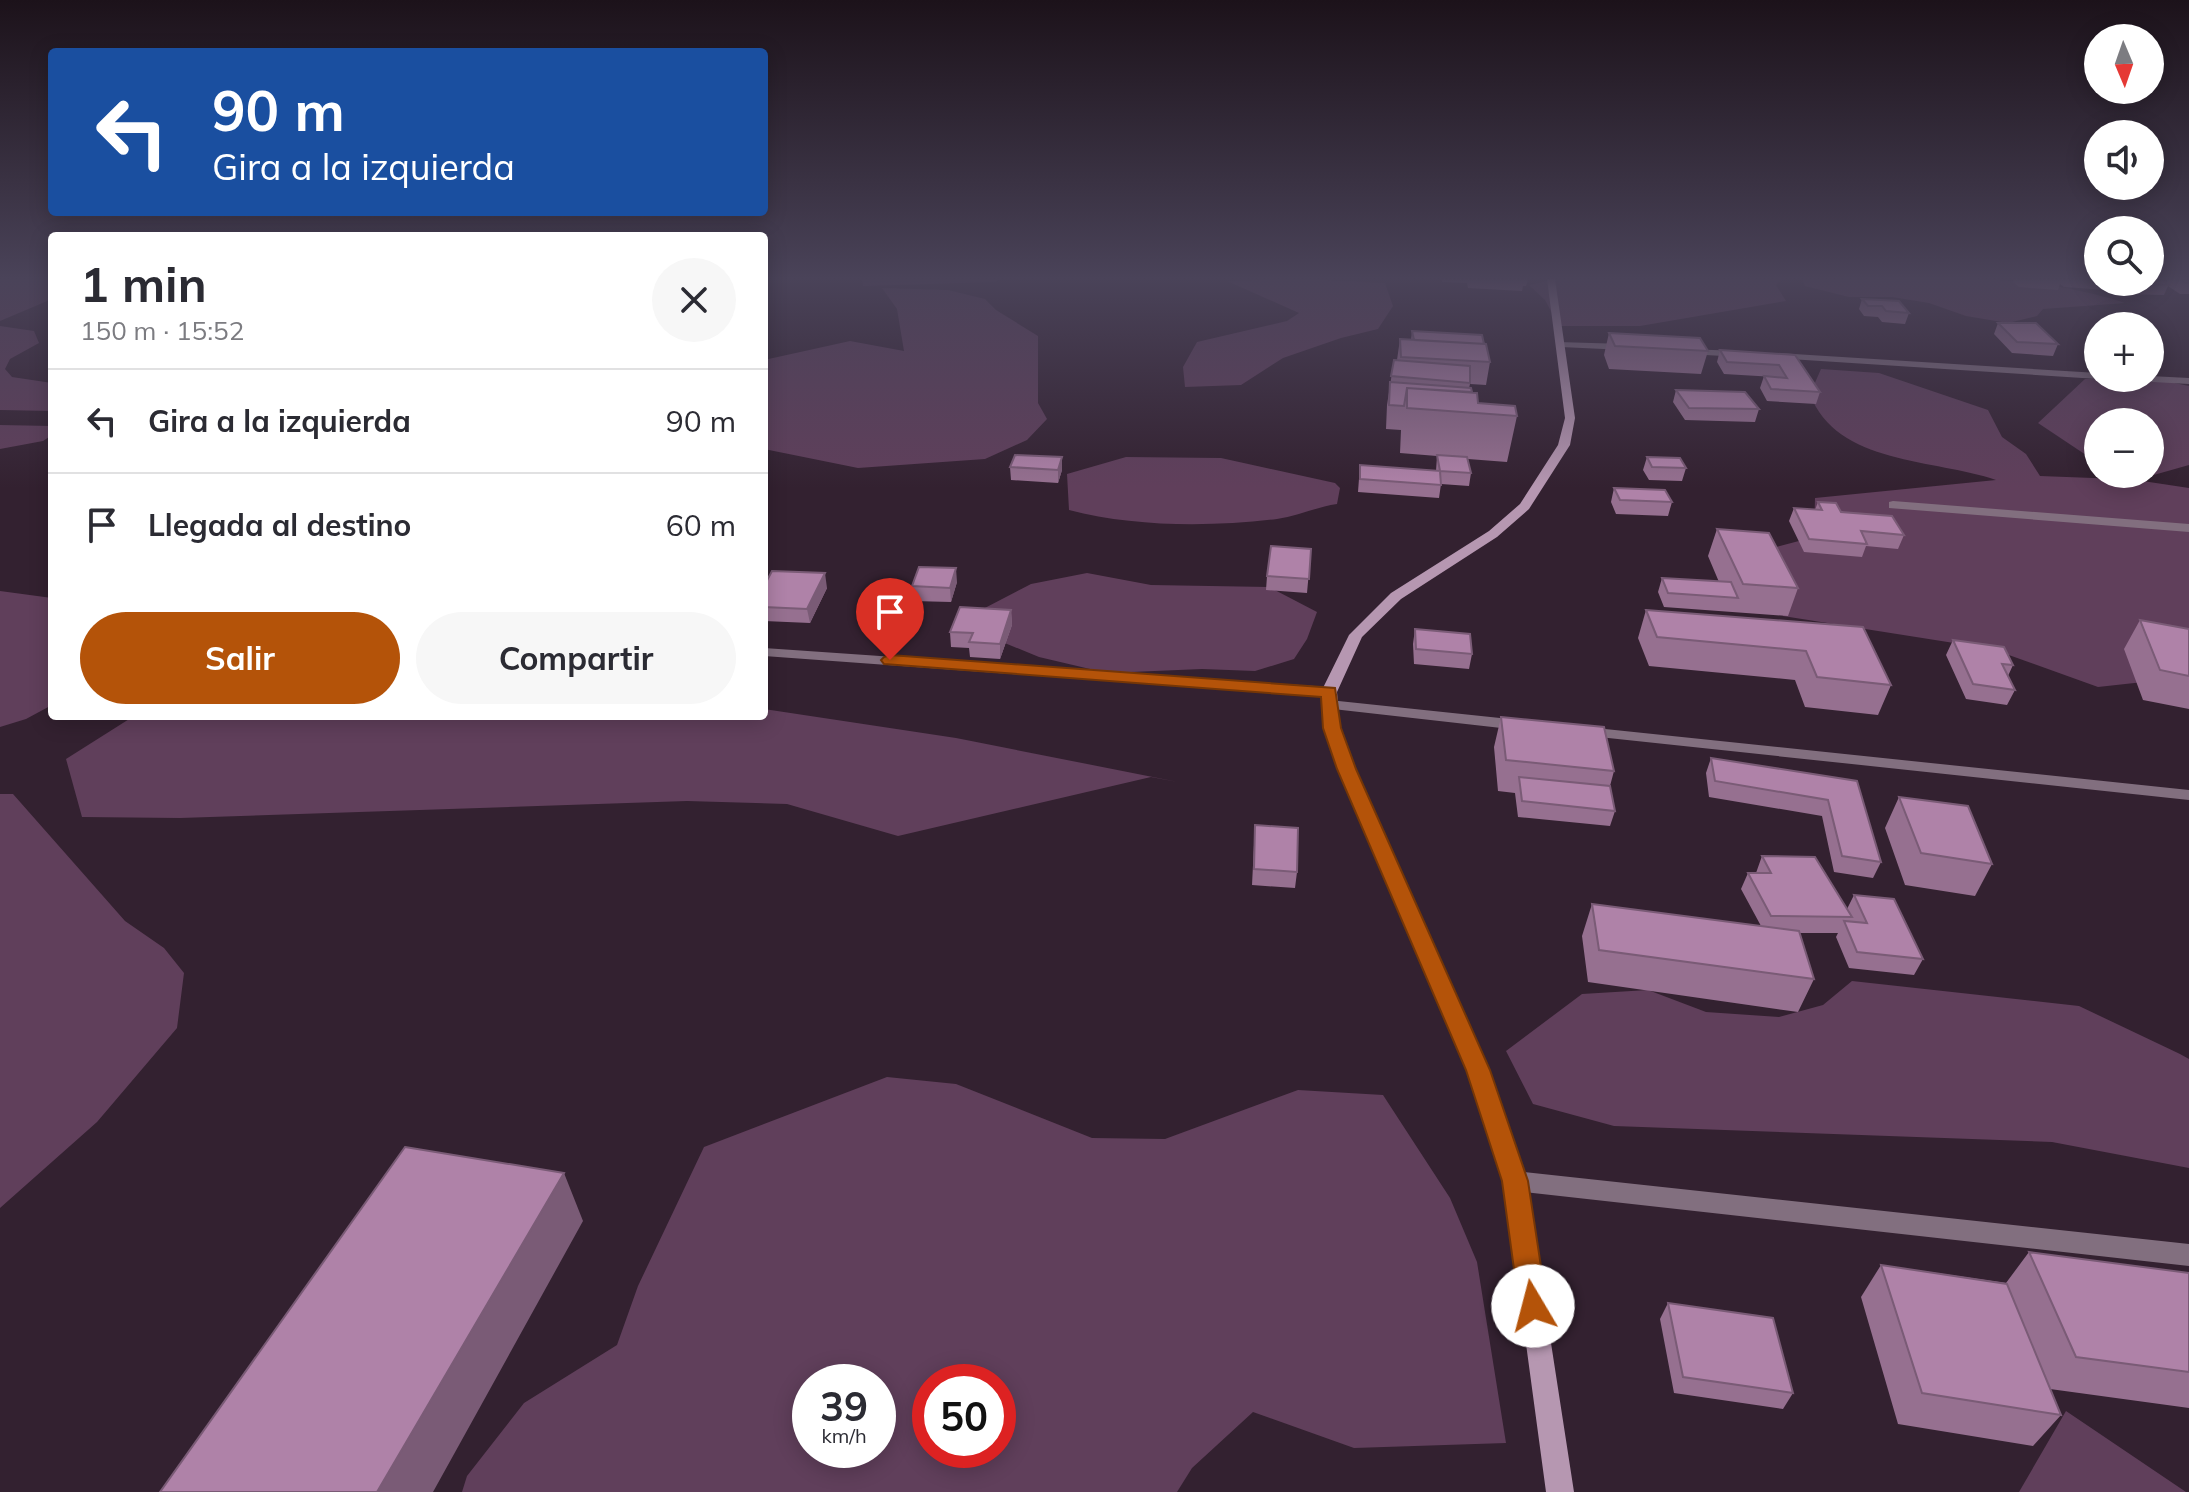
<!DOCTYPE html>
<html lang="es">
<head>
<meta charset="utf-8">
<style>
	:root { --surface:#fff; --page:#f7f7f7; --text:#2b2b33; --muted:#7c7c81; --line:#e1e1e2; --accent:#b45309 }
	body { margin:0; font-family:Mulish,sans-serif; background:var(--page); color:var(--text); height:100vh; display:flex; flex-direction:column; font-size:30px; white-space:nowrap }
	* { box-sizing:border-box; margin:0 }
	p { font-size:26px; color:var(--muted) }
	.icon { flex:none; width:44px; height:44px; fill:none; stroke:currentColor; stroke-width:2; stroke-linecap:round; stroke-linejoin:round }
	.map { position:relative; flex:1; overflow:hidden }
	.panel { position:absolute; left:48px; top:232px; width:720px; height:488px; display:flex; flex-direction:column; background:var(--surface); border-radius:8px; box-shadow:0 4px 20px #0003 }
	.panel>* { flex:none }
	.hud { position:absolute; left:48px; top:48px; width:720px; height:168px; border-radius:8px; box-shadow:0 4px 20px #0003; background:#1a4fa0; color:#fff; overflow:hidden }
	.needle { width:52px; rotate:178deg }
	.controls { position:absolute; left:2084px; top:24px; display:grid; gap:16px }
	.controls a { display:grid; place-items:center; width:80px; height:80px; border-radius:50%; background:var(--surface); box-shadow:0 4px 20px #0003; font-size:40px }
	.speed { position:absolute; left:792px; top:1364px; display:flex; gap:16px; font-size:40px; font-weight:700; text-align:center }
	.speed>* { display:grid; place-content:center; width:104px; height:104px; border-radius:50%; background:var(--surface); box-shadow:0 4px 20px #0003; line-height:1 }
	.speed small { font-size:20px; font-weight:400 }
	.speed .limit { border:12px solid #d22; background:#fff; color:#111 }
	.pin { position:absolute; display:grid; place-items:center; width:68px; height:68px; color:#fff; margin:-82px -34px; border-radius:50% 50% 50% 0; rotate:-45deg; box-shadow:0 0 8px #0007 }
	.pin .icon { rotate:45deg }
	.me { position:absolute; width:88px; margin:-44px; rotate:352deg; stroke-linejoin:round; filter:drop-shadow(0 0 6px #0008) }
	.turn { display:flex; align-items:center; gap:28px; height:168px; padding:0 32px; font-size:36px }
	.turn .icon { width:104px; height:104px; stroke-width:2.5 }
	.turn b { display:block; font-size:56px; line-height:68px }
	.round { display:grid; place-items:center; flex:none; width:84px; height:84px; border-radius:42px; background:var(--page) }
	.overview { display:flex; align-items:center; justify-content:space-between; height:136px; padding:0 32px }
	h1 { font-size:48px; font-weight:700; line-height:60px }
	.action { display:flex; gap:16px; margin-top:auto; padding:16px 32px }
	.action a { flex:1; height:92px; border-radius:48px; background:var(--accent); color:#fff; font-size:32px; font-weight:700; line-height:92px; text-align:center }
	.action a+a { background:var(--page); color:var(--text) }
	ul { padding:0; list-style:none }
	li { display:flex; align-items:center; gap:24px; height:104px; padding:0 32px; border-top:2px solid var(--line) }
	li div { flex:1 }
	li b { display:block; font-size:30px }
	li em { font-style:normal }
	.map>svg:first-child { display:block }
</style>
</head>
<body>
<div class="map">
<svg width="2189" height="1492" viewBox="0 0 2189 1492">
	<rect width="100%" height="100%" fill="#332130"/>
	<!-- green -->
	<path fill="#603f5b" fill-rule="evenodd" d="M0,279H52V299L0,321Z
		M862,279H1000L995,282L863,286Z
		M1302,279L1385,283L1393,306L1378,329L1341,338L1283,358L1241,385L1185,387L1183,367L1197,342L1287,321L1299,313L1227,281Z
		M1557,279H1782L1776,285L1786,301L1640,326H1559L1545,300L1529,285Z
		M1802,279C1910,279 2021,269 2125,303L2043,309L2037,316L2008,323L1966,316L1929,303L1892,297H1849L1805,286Z
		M882,288L948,290L985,299L996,310L1038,336V403L1047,419L1027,440L985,459L858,468L764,449V360L850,341L904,351L897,309Z
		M0,326L34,331L39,343L10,359L5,369L12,377L52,383V411L0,410Z
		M1821,369L1879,373L1988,410L2002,437L2026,454L2040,476L2120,479L2114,474H2150V422H2098V463L2038,423L2085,379L2150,378L2189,386V465L2136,480L2189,488V677L2098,687L1992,649L1783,616L1769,549L1814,537L1815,498L1996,480C1936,459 1836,465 1810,394Z
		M0,425L52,426V435L43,441L0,449Z
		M1126,457L1221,458L1335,483L1340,488L1337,504C1317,507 1297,516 1277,519C1211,527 1133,527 1069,510L1067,474Z
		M1087,573L1151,585L1269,587L1317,612L1307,639L1294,659L1255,671L1202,669L1107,673L1039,657L978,632L981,610L1031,584Z
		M0,591L52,598V705L26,719L0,727Z
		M764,709L956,738L1178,782L1151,777L898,836L787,804L687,801L180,818L82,817L66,759L134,716H764Z
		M0,794H13L125,921L164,948L184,973L177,1028L97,1122L0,1208Z
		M1852,981L2079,1006L2180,1054L2189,1059V1168L2052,1142L1614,1126L1533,1104L1506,1051L1582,994L1648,990L1706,1012L1779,1017L1823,1005Z
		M887,1077L956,1084L1092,1138L1165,1139L1298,1090L1383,1095L1450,1198L1477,1262L1506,1443L1354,1448L1253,1412L1192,1468L1177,1492H462L467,1476L524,1403L617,1345L638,1286L704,1147ZM878,1382V1450H810V1382ZM998,1382V1450H930V1382Z
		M2066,1411L2186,1492H2019Z"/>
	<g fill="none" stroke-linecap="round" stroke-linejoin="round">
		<!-- street -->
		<path fill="#826f7f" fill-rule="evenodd" d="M1558,342L1625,344L1630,347L1625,350L1561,347L1558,346Z
			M1685,349L1741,351L1746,354L1741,357L1688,354L1685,353Z
			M1776,353L2098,373V378H2102L2098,379L1773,358L1771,356Z
			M2150,376L2189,378V384L2135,381L2130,378H2150Z
			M1893,501L2189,524V532L1889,508V502Z
			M764,648L1329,687L1337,692L1329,697L764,656Z
			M1329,700L1519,720L1527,725L1519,730L1324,708L1321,705L1324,702Z
			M1586,727L2189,790V800L1580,735L1578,732Z
			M1515,1171L2189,1244V1266L1515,1191L1507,1188L1504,1181L1507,1174Z"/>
		<!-- secondary -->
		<path fill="#b697b1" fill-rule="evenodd" d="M1547,279H1555L1575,418L1570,445L1529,509L1497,537L1401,599L1362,637L1337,692L1340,728L1354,769L1489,1070L1526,1181L1574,1492H1546L1504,1181L1467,1070L1338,769L1324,728L1321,692L1349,635L1391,593L1489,531L1520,504L1558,445L1565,418Z"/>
	</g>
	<!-- wall -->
	<path fill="#967090" d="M1442,279H1528L1526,286H1523L1522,291L1468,288L1467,283L1442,282Z
		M2014,279H2098V282L2166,283L2168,279H2189V294H2180L2168,286L2164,295L2124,294L2110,285L2108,290L2064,287L2060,284L2058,290L2019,287L2013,282Z
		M1862,299L1909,313L1905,324L1882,322L1878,317L1864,316L1859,309Z
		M1998,323L2058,344L2053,356L2012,353L1994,334Z
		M1412,331L1490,362L1486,385L1470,384L1469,388L1478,403L1517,416L1507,462L1468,459L1471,473L1469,486L1441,484L1439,498L1358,492L1360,465L1436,471L1437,456L1400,453L1401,430L1386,429L1387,405L1394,360H1397L1400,339L1411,340Z
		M1609,333L1708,351L1701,374L1609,369L1604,355Z
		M1720,350L1795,355L1820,392L1816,404L1767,401L1760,388L1764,376L1775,377L1724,374L1717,362Z
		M1676,390L1759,409L1755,422L1685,420L1673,402Z
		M1062,457V470L1058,483L1011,480L1010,467Z
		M1647,457L1686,468L1682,481L1649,480L1643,470Z
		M1614,488L1672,502L1668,516L1616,514L1611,502Z
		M1818,502L1904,535L1898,549L1866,546L1862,557L1804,552L1789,521L1794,508L1815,510Z
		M1717,529L1798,588L1788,616L1664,607L1658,592L1662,578L1719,582L1708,556Z
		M1311,549L1307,593L1266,590L1267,576Z
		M957,582L951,602L913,601L912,586Z
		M764,586L827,588L810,623L764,621Z
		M1011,610L1012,625L1000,659L970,657L969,648L951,647L950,632Z
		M1646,610L1863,627L1891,685L1878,715L1805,707L1795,680L1649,666L1638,638Z
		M2140,620L2189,629V709L2143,700L2124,649Z
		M1415,629L1472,654L1469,669L1414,664L1413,644Z
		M1953,640L2013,665L2008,676L2015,690L2007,705L1966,699L1946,655Z
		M1501,717L1614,771L1610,786L1615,811L1610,826L1518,817L1515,793L1498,791L1494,747Z
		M1711,758L1857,781L1881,862L1873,878L1834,872L1822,816L1709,797L1706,773Z
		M1899,797L1992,864L1975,896L1905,885L1885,828Z
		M1255,825L1297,872L1295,888L1252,885Z
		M1762,856L1847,909L1854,895L1923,959L1914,975L1849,968L1836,937L1838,933H1799L1814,979L1798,1012L1588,982L1582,936L1592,904L1761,926L1741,889L1748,873H1756Z
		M2029,1252L2189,1273V1408L2050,1389L2061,1415L2033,1446L1898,1424L1861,1297L1881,1265L2006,1283Z
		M1668,1303L1793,1393L1783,1409L1674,1393L1660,1319Z"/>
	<!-- shaded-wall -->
	<path fill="#7a5b76" d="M1062,457V470L1058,483V470Z
		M956,568L957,582L951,602L950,588Z
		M825,573L827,588L810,623L807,609Z
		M1011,610L1012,625L1000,659V644Z
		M564,1173L583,1221L433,1492H377Z"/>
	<!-- building -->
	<path fill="#af82a8" stroke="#7a5b76" stroke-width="2" d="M2150,279H2160L2169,285L2129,283L2127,282H2150Z
		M2179,279H2189V283H2186Z
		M1862,299L1899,301L1909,313L1886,311L1882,306H1868Z
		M1998,323H2036L2058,344L2017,342Z
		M1412,331L1482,335L1484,344L1414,340Z
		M1609,333L1700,338L1708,351L1615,346Z
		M1400,339L1486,344L1490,362L1401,357Z
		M1720,350L1795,355L1820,392L1771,389L1764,376L1787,378L1779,365L1727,362Z
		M1394,360L1470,366V383L1391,376Z
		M1390,382L1471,388L1472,392L1407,388L1404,406L1389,405Z
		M1407,388L1477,393L1478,403L1515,406L1517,416L1407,408Z
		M1676,390L1745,392L1759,409L1689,408Z
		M1015,455L1062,457L1058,470L1010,467Z
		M1437,455L1467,457L1471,473L1440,471L1441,485L1360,479V465L1440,471Z
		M1647,457L1680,458L1686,468L1652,467Z
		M1614,488L1665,490L1672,502L1620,500Z
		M1818,502L1836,503L1841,512L1892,516L1904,535L1861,531L1867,544L1809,539L1794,508L1822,510Z
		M1717,529L1769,533L1798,588L1743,584Z
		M1271,546L1311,549L1309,579L1267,576Z
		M919,567L956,568L950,588L912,586Z
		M772,571L825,573L807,609L764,607V586Z
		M1662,578L1731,582L1738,598L1668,593Z
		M960,607L1011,610L1000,644L969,642L973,633L950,632Z
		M1646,610L1863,627L1891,685L1817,677L1806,651L1657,637Z
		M2140,620L2189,629V676L2160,670Z
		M1415,629L1470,634L1472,654L1416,649Z
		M1953,640L2004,647L2013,665L2002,664L2015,690L1973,684Z
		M1501,717L1604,727L1614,771L1506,760Z
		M1711,758L1857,781L1881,862L1842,856L1828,800L1715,781Z
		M1519,777L1610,786L1615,811L1522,801Z
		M1899,797L1968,806L1992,864L1921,853Z
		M1255,825L1298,828L1297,872L1254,869Z
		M1762,856L1815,857L1852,917L1771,916L1748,873H1771Z
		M1854,895L1894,899L1923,959L1857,952L1844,921L1867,923Z
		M1592,904L1799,931L1814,979L1599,950Z
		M405,1147L564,1173L377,1492H160Z
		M2029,1252L2189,1273V1372L2076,1357Z
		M1881,1265L2007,1284L2061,1415L1922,1393Z
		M1668,1303L1773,1318L1793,1393L1683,1377Z"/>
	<!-- sky -->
	<linearGradient id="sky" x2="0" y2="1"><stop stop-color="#1c121a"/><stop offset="0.57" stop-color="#4a4359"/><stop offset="1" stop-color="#4a4359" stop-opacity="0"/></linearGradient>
	<rect width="2189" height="488" fill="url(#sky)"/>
	<!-- route -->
	<path fill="#b45309" stroke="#753606" stroke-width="2" d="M890,655L1335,688L1341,728L1356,769L1490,1070L1528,1181L1547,1306L1543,1315L1533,1319L1523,1315L1519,1306L1502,1181L1466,1070L1337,769L1323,728L1321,697L884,664L881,660L884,657Z"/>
</svg>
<div class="controls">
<a><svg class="needle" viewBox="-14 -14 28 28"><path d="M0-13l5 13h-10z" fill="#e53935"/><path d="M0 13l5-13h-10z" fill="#7c7c81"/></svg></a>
<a><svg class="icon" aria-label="sound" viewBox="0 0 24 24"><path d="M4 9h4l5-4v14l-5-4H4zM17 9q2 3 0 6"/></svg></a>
<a><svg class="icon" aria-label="search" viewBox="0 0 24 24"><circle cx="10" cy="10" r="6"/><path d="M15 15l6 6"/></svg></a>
<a>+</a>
<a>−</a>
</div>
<div class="speed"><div>39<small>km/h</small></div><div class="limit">50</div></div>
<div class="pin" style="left:890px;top:660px;background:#d93025"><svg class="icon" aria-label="arrive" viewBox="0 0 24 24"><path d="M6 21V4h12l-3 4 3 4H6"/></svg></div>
<svg class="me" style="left:1533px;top:1306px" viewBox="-20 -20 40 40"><circle r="19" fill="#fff"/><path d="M0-13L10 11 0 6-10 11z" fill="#b45309"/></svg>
<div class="hud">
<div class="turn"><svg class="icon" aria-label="left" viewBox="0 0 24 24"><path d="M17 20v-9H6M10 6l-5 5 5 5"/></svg><div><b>90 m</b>Gira a la izquierda</div></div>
</div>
<section class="panel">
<div class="overview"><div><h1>1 min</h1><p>150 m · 15:52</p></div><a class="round"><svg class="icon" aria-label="close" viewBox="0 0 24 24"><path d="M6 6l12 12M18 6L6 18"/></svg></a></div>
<ul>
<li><svg class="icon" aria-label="left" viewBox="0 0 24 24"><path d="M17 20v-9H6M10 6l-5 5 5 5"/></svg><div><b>Gira a la izquierda</b></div><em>90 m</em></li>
<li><svg class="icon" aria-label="arrive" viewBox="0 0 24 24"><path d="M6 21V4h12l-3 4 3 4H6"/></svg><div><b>Llegada al destino</b></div><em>60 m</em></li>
</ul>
<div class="action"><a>Salir</a><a>Compartir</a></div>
</section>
</div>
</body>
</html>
